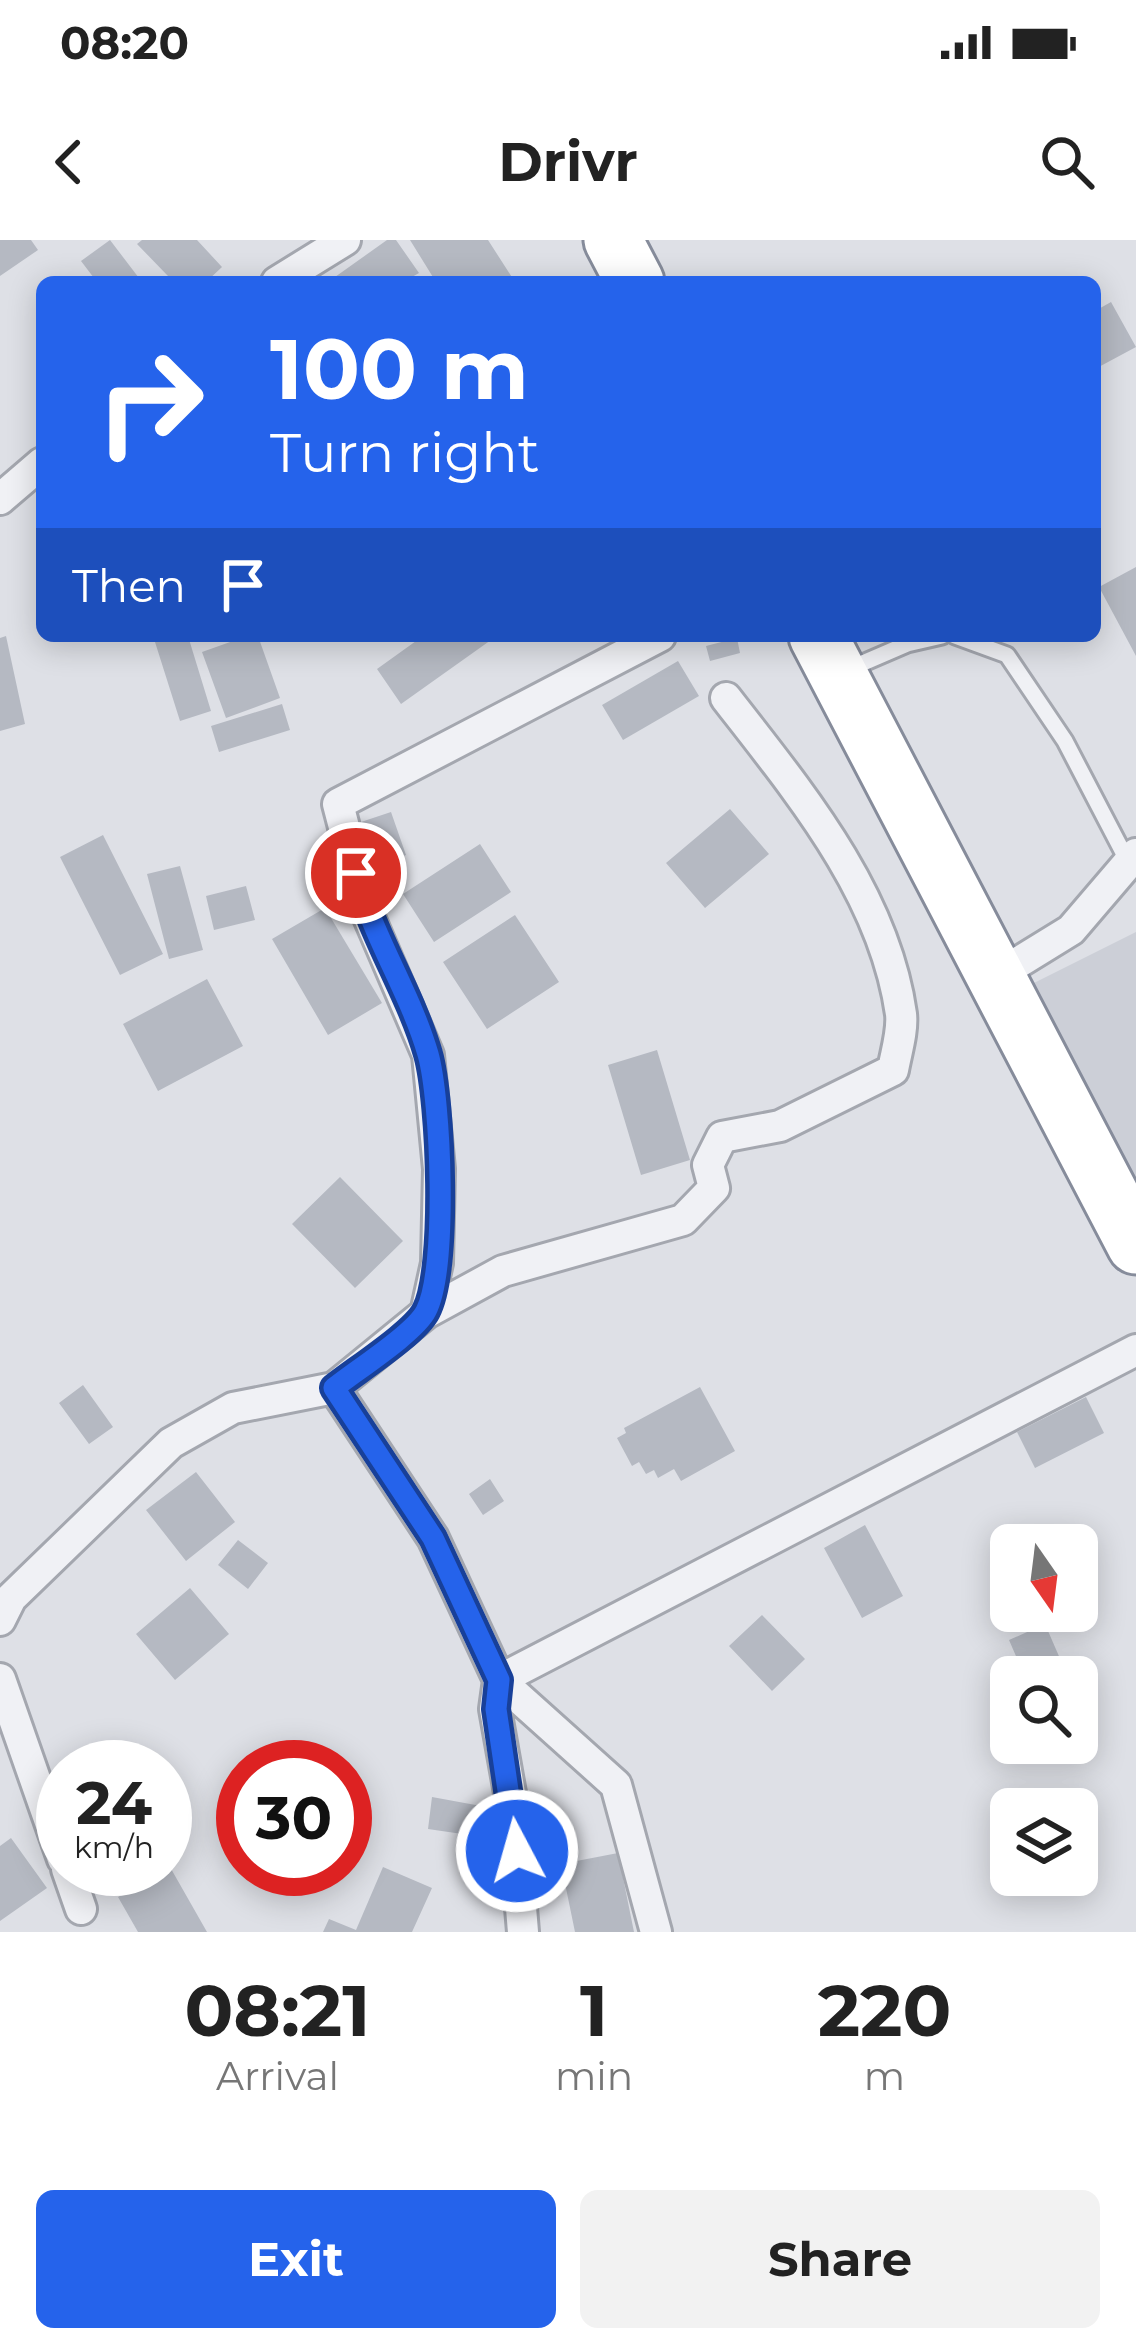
<!DOCTYPE html>
<html lang="en">
<head>
<meta charset="utf-8">
<style>
	:root { --surface:#fff; --page:#f2f2f2; --text:#222; --muted:#767676; --accent:#2563eb }
	body { margin:0; font-family:Montserrat,sans-serif; background:var(--page); color:var(--text); height:100vh; display:flex; flex-direction:column; font-size:45px; white-space:nowrap }
	* { box-sizing:border-box; margin:0 }
	p { font-size:39px; color:var(--muted) }
	.icon { flex:none; width:66px; height:66px; fill:none; stroke:currentColor; stroke-width:2; stroke-linecap:round; stroke-linejoin:round }
	.map { position:relative; height:1692px; overflow:hidden }
	.drawer { display:flex; flex-direction:column; background:var(--surface); flex:1 }
	.drawer>* { flex:none }
	.banner { position:absolute; left:36px; top:36px; width:1065px; height:366px; border-radius:18px; box-shadow:0 6px 30px #0003; background:#2563eb; color:#fff; overflow:hidden }
	.needle { width:78px; rotate:166deg }
	.buttons { position:absolute; left:990px; top:1284px; display:grid; gap:24px }
	.buttons a { display:grid; place-items:center; width:108px; height:108px; border-radius:18px; background:var(--surface); box-shadow:0 6px 30px #0003; font-size:60px }
	.speed { position:absolute; left:36px; top:1500px; display:flex; gap:24px; font-size:60px; font-weight:700; text-align:center }
	.speed>* { display:grid; place-content:center; width:156px; height:156px; border-radius:50%; background:var(--surface); box-shadow:0 6px 30px #0003; line-height:1 }
	.speed small { font-size:30px; font-weight:400 }
	.speed .limit { border:18px solid #d22; background:#fff; color:#111 }
	.pin { position:absolute; display:grid; place-items:center; width:102px; height:102px; color:#fff; margin:-51px; border:6px solid #fff; border-radius:50%; box-shadow:0 3px 12px #0007 }
	.me { position:absolute; width:132px; margin:-66px; rotate:354deg; stroke-linejoin:round; filter:drop-shadow(0 0 9px #0008) }
	.turn { display:flex; align-items:center; gap:42px; height:252px; padding:0 36px; font-size:54px }
	.turn .icon { width:156px; height:156px; stroke-width:2.5 }
	.turn b { display:block; font-size:84px; line-height:102px }
	.then { display:flex; align-items:center; height:114px; padding:0 36px; background:#0003; gap:24px; font-size:45px }
	.eta { display:flex; justify-content:space-evenly; align-items:center; height:204px; text-align:center }
	.eta b { font-size:72px; font-weight:700; line-height:84px }
	.cta { display:flex; gap:24px; margin-top:auto; padding:24px 36px }
	.cta a { flex:1; height:138px; border-radius:18px; background:var(--accent); color:#fff; font-size:48px; font-weight:700; line-height:138px; text-align:center }
	.cta a+a { background:var(--page); color:var(--text) }
	.status { display:flex; justify-content:space-between; align-items:center; height:84px; padding:0 60px; background:var(--surface); direction:ltr }
	.status svg { height:33px; fill:currentColor }
	header { display:flex; justify-content:space-between; align-items:center; height:156px; padding:0 36px; background:var(--surface); font-size:54px; font-weight:700 }
	.map>svg:first-child { display:block }
</style>
</head>
<body>
<div class="status"><b>08:20</b><svg viewBox="0 0 49 12"><path d="M0 12V9h3v3zM5 12V6h3v6zM10 12V3h3v9zM15 12V0h3v12zM26 1h20v11H26zM47 4h2v5h-2z"/></svg></div>
<header><svg class="icon" aria-label="back" viewBox="0 0 24 24"><path d="M15 5l-7 7 7 7"/></svg>Drivr<svg class="icon" aria-label="search" viewBox="0 0 24 24"><circle cx="10" cy="10" r="6"/><path d="M15 15l6 6"/></svg></header>
<div class="map">
<svg width="1136" height="1692" viewBox="0 0 1136 1692">
	<rect width="100%" height="100%" fill="#dee0e6"/>
	<!-- built -->
	<path fill="#cccfd7" d="M1136,692V961L1030,745Z"/>
	<!-- building -->
	<path fill="#b5b9c2" d="M0,0H31L38,10L0,36Z
		M110,0L142,42H97L81,21Z
		M142,0H197L222,27L206,42H162L168,36L137,4Z
		M387,0H396L419,33L412,37L416,42H339L335,37Z
		M410,0H488L515,42H436Z
		M1111,62L1136,107L1095,129V71Z
		M1136,327V416L1099,347Z
		M6,396L25,484L0,491V398Z
		M174,396H188L211,471L180,481L155,402Z
		M247,396H258L280,458L226,478L202,412Z
		M423,396H487L491,400L401,464L377,429Z
		M737,398L740,413L710,421L706,406Z
		M678,421L699,456L623,500L602,465Z
		M282,464L290,490L219,512L211,486Z
		M730,569L769,614L705,668L666,623Z
		M391,572L406,615L374,626L358,583Z
		M103,595L163,714L120,735L60,617Z
		M480,604L511,652L434,702L403,654Z
		M180,626L203,710L169,719L147,634Z
		M246,646L255,680L214,690L206,656Z
		M325,668L382,763L328,795L272,699Z
		M515,675L559,742L487,789L443,722Z
		M207,739L243,806L158,851L123,784Z
		M657,810L690,920L641,935L608,825Z
		M340,937L403,1001L355,1048L292,984Z
		M83,1145L113,1187L89,1204L59,1163Z
		M700,1147L735,1211L681,1241L674,1229L658,1238L654,1230L646,1234L639,1222L632,1226L617,1198L626,1193L624,1188Z
		M1086,1157L1104,1193L1035,1228L1017,1192Z
		M196,1232L235,1282L186,1321L146,1270Z
		M490,1239L504,1261L483,1275L469,1254Z
		M865,1285L903,1356L862,1378L824,1308Z
		M238,1300L268,1323L248,1349L218,1325Z
		M190,1348L229,1394L175,1440L136,1394Z
		M762,1375L805,1419L772,1451L729,1406Z
		M1045,1384L1068,1437H1025L1009,1400Z
		M432,1557L481,1566L476,1596L428,1589Z
		M11,1598L47,1648L0,1681V1606Z
		M618,1613L634,1692H575L561,1624Z
		M170,1627L207,1692H138L118,1657Z
		M383,1627L432,1648L412,1692H323L329,1679L356,1690Z"/>
	<g fill="none" stroke-linecap="round" stroke-linejoin="round">
		<defs>
			<path id="lane" d="M955,396L1007,415L1065,501L1127,620
				M849,429L907,404L942,396"/>
			<path id="street" d="M277,42L345,0
				M0,259L42,223
				M998,735L1071,690L1136,614
				M426,1073L503,1031L683,980L714,948L708,925L722,897L780,886L893,830C896,813 903,791 901,774C884,653 799,552 726,458
				M334,1148L433,1298L499,1440L616,1545L656,1692
				M0,1380L11,1358L171,1203L233,1168L334,1148L426,1073L437,1023L439,929L428,815L365,668L338,564L660,396
				M0,1439L63,1619
				M67,1629L81,1669
				M523,1692L513,1570L495,1469L499,1440L1136,1110"/>
			<path id="highway" d="M613,0L635,42
				M818,396L1136,1005"/>
		</defs>
		<!-- lane casing -->
		<use href="#lane" stroke="#a4a7af" stroke-width="21"/>
		<!-- street casing -->
		<use href="#street" stroke="#a4a7af" stroke-width="36"/>
		<!-- highway casing -->
		<use href="#highway" stroke="#868c9b" stroke-width="63"/>
		<!-- lane -->
		<use href="#lane" stroke="#f0f1f5" stroke-width="15"/>
		<!-- street -->
		<use href="#street" stroke="#f0f1f5" stroke-width="30"/>
		<!-- highway -->
		<use href="#highway" stroke="#fff" stroke-width="57"/>
	</g>
	<g fill="none" stroke-linecap="round" stroke-linejoin="round">
		<defs>
			<path id="route" d="M356,633C372,696 410,752 428,814C441,860 448,1029 426,1071C415,1093 355,1131 334,1148L433,1298L499,1440L496,1469L517,1611"/>
		</defs>
		<!-- route casing -->
		<use href="#route" stroke="#184099" stroke-width="30"/>
		<!-- route -->
		<use href="#route" stroke="#2563eb" stroke-width="21"/>
	</g>
</svg>
<div class="buttons">
<a><svg class="needle" viewBox="-14 -14 28 28"><path d="M0-13l5 13h-10z" fill="#e53935"/><path d="M0 13l5-13h-10z" fill="#767676"/></svg></a>
<a><svg class="icon" aria-label="search" viewBox="0 0 24 24"><circle cx="10" cy="10" r="6"/><path d="M15 15l6 6"/></svg></a>
<a><svg class="icon" aria-label="layers" viewBox="0 0 24 24"><path d="M12 4l9 5-9 5-9-5zM3 14l9 5 9-5"/></svg></a>
</div>
<div class="speed"><div>24<small>km/h</small></div><div class="limit">30</div></div>
<div class="pin" style="left:356px;top:633px;background:#d93025"><svg class="icon" aria-label="arrive" viewBox="0 0 24 24"><path d="M6 21V4h12l-3 4 3 4H6"/></svg></div>
<svg class="me" style="left:517px;top:1611px" viewBox="-20 -20 40 40"><circle r="17" fill="#2563eb" stroke="#fff" stroke-width="3"/><path d="M0-11L8 9 0 5-8 9z" fill="#fff"/></svg>
<div class="banner">
<div class="turn"><svg class="icon" aria-label="right" viewBox="0 0 24 24"><path d="M7 20v-9h11M14 6l5 5-5 5"/></svg><div><b>100 m</b>Turn right</div></div>
<div class="then">Then<svg class="icon" aria-label="arrive" viewBox="0 0 24 24"><path d="M6 21V4h12l-3 4 3 4H6"/></svg></div>
</div>
</div>
<section class="drawer">
<div class="eta">
<div><b>08:21</b><p>Arrival</p></div>
<div><b>1</b><p>min</p></div>
<div><b>220</b><p>m</p></div>
</div>
<div class="cta"><a>Exit</a><a>Share</a></div>
</section>
</body>
</html>
